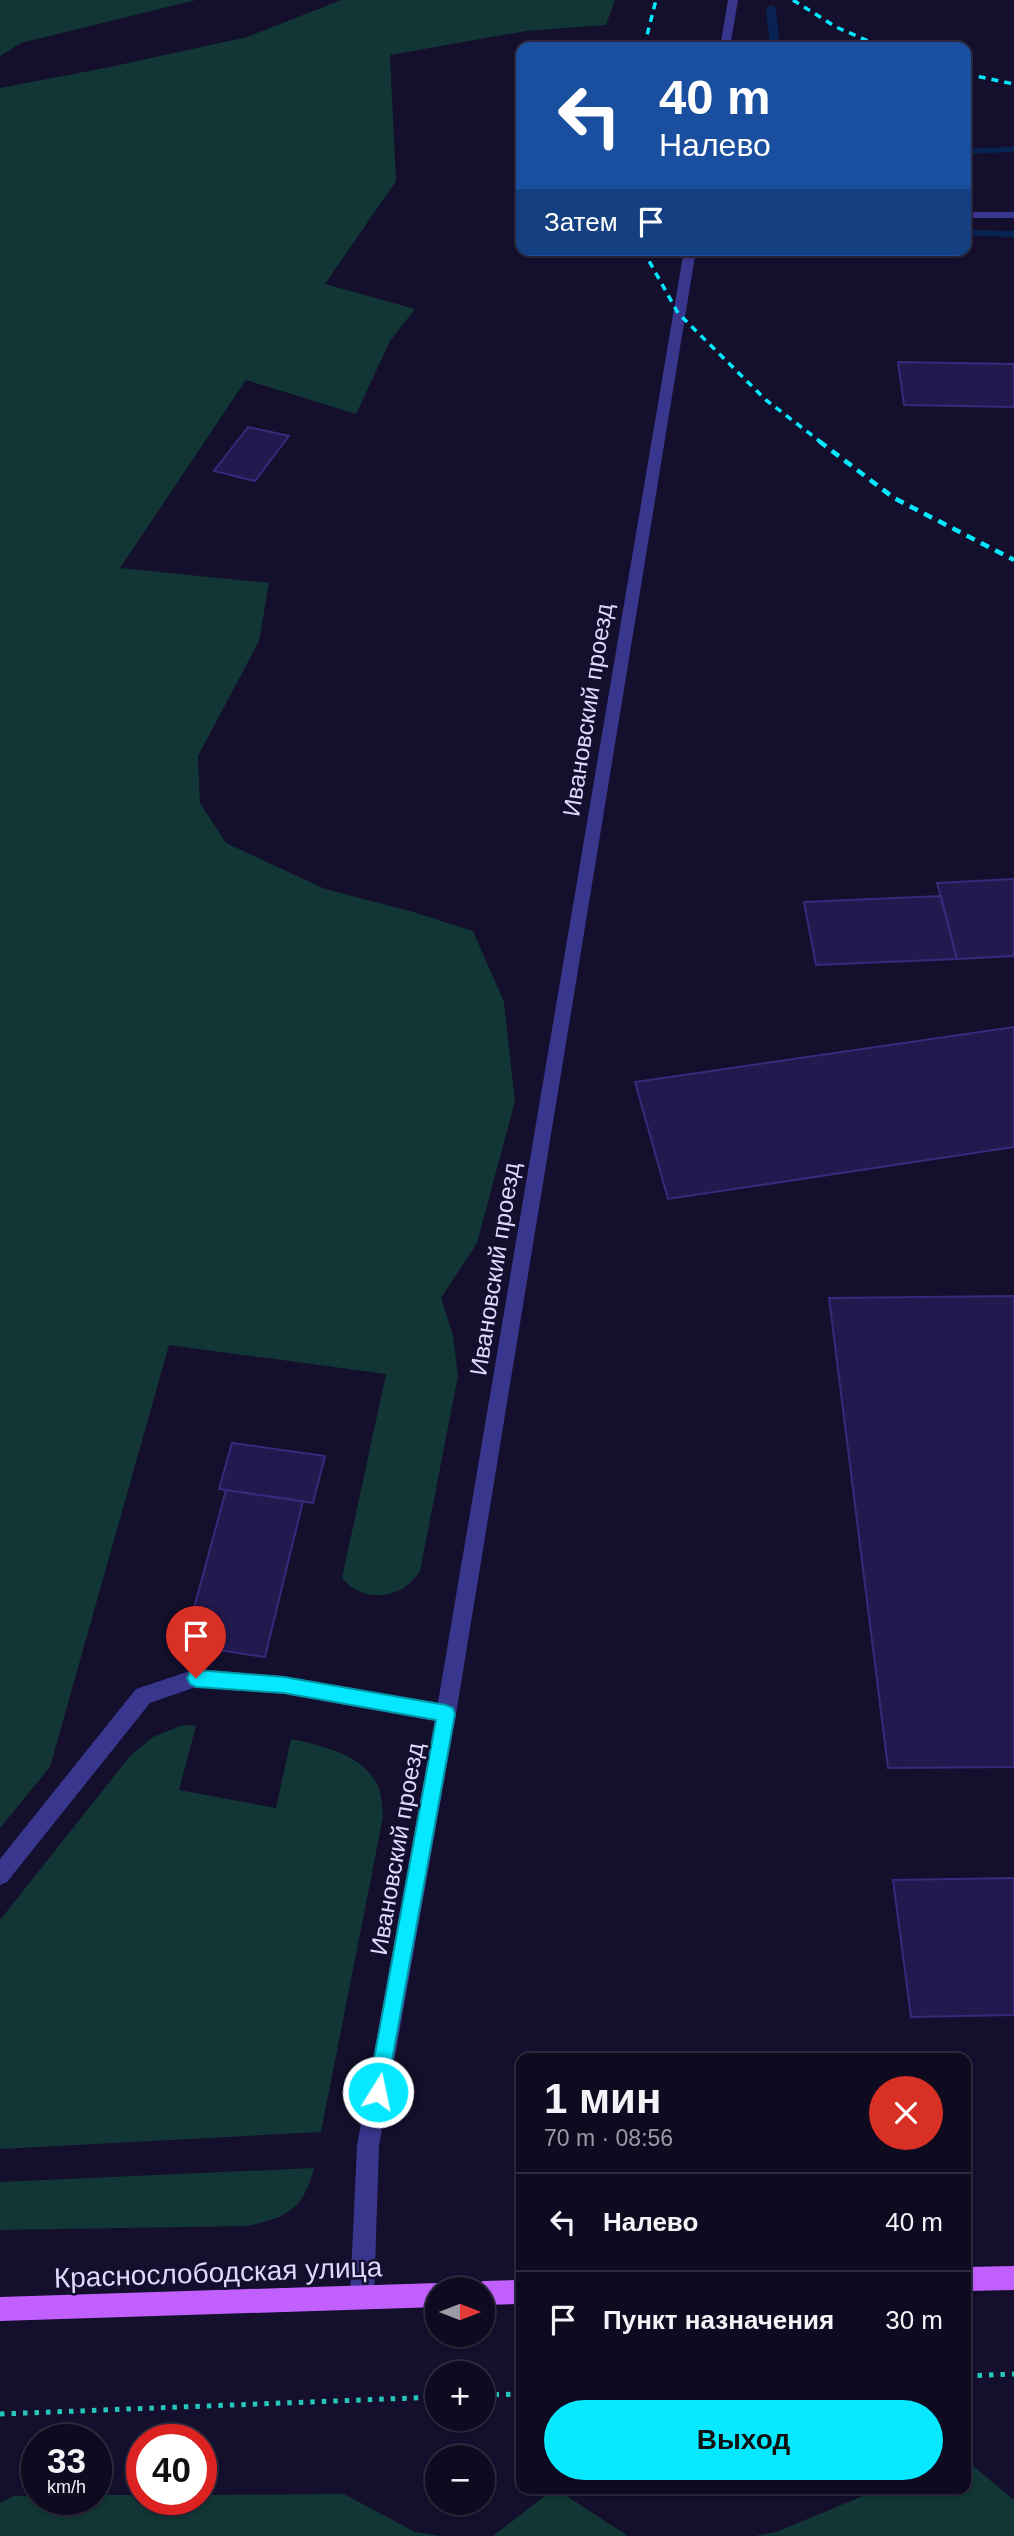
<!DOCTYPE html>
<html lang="ru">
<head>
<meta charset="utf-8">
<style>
	:root { --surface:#0e0b21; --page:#1c192e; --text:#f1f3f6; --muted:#9b9ba5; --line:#2e2b3f; --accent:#05e8ff }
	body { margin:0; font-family:Arial,sans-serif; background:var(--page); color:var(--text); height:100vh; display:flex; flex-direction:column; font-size:26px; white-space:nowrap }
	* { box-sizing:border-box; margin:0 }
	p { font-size:23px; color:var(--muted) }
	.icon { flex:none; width:38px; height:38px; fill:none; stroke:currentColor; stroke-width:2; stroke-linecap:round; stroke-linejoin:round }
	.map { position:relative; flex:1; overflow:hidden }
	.panel { position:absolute; left:516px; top:2053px; width:455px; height:441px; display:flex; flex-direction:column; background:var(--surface); border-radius:14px; box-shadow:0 2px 5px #0004,0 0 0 2px var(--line) }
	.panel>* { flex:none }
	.hud { position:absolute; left:516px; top:42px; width:455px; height:214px; border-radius:14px; box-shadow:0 2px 5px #0004,0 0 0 2px var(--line); background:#1a4fa0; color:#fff; overflow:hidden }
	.needle { width:46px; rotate:90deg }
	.buttons { position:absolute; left:425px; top:2277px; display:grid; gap:14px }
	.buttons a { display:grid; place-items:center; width:70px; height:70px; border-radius:50%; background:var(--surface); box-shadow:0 2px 5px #0004,0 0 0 2px var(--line); font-size:35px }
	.speed { position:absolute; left:21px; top:2424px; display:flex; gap:14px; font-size:35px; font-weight:700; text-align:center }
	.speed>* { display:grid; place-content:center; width:91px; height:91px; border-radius:50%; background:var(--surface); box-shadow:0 2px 5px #0004,0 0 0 2px var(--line); line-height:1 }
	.speed small { font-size:18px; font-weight:400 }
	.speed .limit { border:10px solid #d22; background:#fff; color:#111 }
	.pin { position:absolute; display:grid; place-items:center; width:60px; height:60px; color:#fff; margin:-72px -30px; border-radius:50% 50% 50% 0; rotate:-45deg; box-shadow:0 0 7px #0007 }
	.pin .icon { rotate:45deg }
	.me { position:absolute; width:77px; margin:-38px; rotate:10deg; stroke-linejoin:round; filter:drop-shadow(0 0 5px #0008) }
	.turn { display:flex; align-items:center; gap:24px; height:147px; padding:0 28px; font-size:32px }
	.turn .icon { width:91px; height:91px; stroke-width:2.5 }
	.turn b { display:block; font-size:49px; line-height:60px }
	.then { display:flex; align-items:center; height:66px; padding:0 28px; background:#0003; gap:14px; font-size:26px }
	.round { display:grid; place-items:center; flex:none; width:74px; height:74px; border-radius:37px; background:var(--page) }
	.headline { display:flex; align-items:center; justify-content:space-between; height:119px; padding:0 28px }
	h1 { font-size:42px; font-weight:600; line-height:52px }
	.cta { display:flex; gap:14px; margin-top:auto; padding:14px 28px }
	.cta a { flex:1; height:80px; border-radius:42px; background:var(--accent); color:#111; font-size:28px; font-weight:600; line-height:80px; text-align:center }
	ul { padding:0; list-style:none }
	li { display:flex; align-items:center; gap:21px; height:98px; padding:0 28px; border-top:2px solid var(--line) }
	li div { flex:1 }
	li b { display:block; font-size:26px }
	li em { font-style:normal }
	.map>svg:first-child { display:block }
</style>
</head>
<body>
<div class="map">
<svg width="1014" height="2536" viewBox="0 0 1014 2536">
	<rect width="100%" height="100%" fill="#130f2c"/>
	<!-- green -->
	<path fill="#113635" d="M0,0H196L21,43L0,56Z
		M341,0H615L606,25L526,31L390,55L396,181L325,284L415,309L390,341L356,414L246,380L120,568L269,583L259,641L198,756L200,803L226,843L325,889L410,911L473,931L504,1002L515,1101L477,1243L441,1298L453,1335L458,1376L420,1571C402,1600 363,1604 342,1578L386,1374L169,1345L50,1767L0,1828V88L110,67L247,37Z
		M183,1725L196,1726L179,1790L276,1808L291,1739C319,1745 363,1754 377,1784C382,1794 382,1806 383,1817L321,2132L0,2149V1920L130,1756L153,1737Z
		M314,2168C303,2210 288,2217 247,2226L0,2230V2182Z
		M966,2460L1014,2500V2536H755L776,2532L880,2489L966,2488Z
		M555,2488L556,2489L628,2536H493Z
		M344,2494L415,2532L440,2536H0V2503L14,2496H37V2499H96V2495H142V2499H201V2495Z"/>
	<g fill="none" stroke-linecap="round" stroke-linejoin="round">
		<!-- stream -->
		<path fill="#082351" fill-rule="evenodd" d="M771,5L776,8L780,47H770L766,8Z
			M1014,147V151L1011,152L966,154V148Z
			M966,230L1014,231V237L966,236Z"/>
	</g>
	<!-- building -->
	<path fill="#23194e" stroke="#39297c" stroke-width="2" d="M898,362L1014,364V407L904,405Z
		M248,427L289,436L255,481L214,471Z
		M1014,879V956L957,959L937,883Z
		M941,896L957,959L816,965L804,902Z
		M1014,1027V1147L668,1199L635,1082Z
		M1014,1296V1767L888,1768L829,1298Z
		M232,1443L325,1456L313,1503L219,1489Z
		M226,1490L303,1501L265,1657L184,1645Z
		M1014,1878V2015L911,2017L893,1880Z"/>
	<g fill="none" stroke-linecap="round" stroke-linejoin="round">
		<!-- path -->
		<path stroke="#26c6bc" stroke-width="5" stroke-dasharray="4.5 7" stroke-linecap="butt" d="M966,2376L1014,2374
			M483,2395L522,2394
			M0,2414L438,2397"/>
		<!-- service -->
		<path fill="#39368e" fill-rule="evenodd" d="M966,212H1014V218H966Z
			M196,1669L284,1676L446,1705L453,1707L456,1714L453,1721L446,1723L284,1694L196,1687L150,1703L7,1882L0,1885V1859L136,1689Z"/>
		<!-- tertiary -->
		<path fill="#39368e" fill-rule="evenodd" d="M728,0H738L730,47H720Z
			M684,250H696L456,1714L379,2146L374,2297L370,2305L362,2309L354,2305L350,2297L357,2146L436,1714Z"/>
		<!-- primary -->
		<path fill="#c260ff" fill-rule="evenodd" d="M1014,2266V2290L966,2291V2267Z
			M522,2280V2304L483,2305V2289H473L475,2285L483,2281Z
			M438,2283L447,2289H438V2307L0,2321V2297Z"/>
		<!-- rail-far1 -->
		<path stroke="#05e8ff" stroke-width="3.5" stroke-dasharray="7 6" stroke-linecap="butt" d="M793,0L836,27L882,47
			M644,47L656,0
			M966,74L1014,84
			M643,250L678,313L766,400L822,443"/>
		<!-- rail -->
		<path stroke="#05e8ff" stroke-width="4.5" stroke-dasharray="9 7" stroke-linecap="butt" d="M819,441L894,498L1014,560"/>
	</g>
	<!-- route -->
	<path fill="#05e8ff" stroke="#0397a6" stroke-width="2" d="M196,1670L284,1677L446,1705L453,1708L455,1714L385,2099L378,2102L371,2099L368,2092L436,1720L284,1693L196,1687L190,1684L187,1678L190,1672Z"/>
	<g text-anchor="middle" stroke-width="5" stroke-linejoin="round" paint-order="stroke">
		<!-- street labels -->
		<g font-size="24" fill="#ddd9ff" stroke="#130f2c">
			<text transform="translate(588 710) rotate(-81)" y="8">Ивановский проезд</text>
			<text transform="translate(495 1269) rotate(-81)" y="8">Ивановский проезд</text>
			<text transform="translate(397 1849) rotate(-80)" y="8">Ивановский проезд</text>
		</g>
		<!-- near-street labels -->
		<g font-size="28" fill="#ddd9ff" stroke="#130f2c">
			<text transform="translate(218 2272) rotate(-2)" y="10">Краснослободская улица</text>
		</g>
	</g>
</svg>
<div class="buttons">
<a><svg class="needle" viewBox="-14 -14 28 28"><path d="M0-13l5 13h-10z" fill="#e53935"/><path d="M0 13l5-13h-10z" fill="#9b9ba5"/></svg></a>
<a>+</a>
<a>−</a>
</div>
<div class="speed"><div>33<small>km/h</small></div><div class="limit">40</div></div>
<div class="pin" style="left:196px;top:1678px;background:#d93025"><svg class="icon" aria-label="arrive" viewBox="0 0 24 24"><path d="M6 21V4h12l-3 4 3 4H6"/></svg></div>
<svg class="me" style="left:378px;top:2092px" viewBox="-20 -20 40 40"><circle r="17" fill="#05e8ff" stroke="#fff" stroke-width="3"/><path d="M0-11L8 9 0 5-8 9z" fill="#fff"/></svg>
<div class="hud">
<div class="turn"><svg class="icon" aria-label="left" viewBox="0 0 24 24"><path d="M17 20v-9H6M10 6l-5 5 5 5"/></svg><div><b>40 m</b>Налево</div></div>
<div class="then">Затем<svg class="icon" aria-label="arrive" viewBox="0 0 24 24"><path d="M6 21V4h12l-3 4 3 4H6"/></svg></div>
</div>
<section class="panel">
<div class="headline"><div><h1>1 мин</h1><p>70 m · 08:56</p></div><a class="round" style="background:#d93025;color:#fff"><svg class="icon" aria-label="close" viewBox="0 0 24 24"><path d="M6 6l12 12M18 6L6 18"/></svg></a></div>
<ul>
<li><svg class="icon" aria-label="left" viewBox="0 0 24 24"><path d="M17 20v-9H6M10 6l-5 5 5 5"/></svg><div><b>Налево</b></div><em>40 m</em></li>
<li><svg class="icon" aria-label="arrive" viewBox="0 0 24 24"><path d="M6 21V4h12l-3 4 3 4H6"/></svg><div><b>Пункт назначения</b></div><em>30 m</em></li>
</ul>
<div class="cta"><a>Выход</a></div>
</section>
</div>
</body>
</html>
